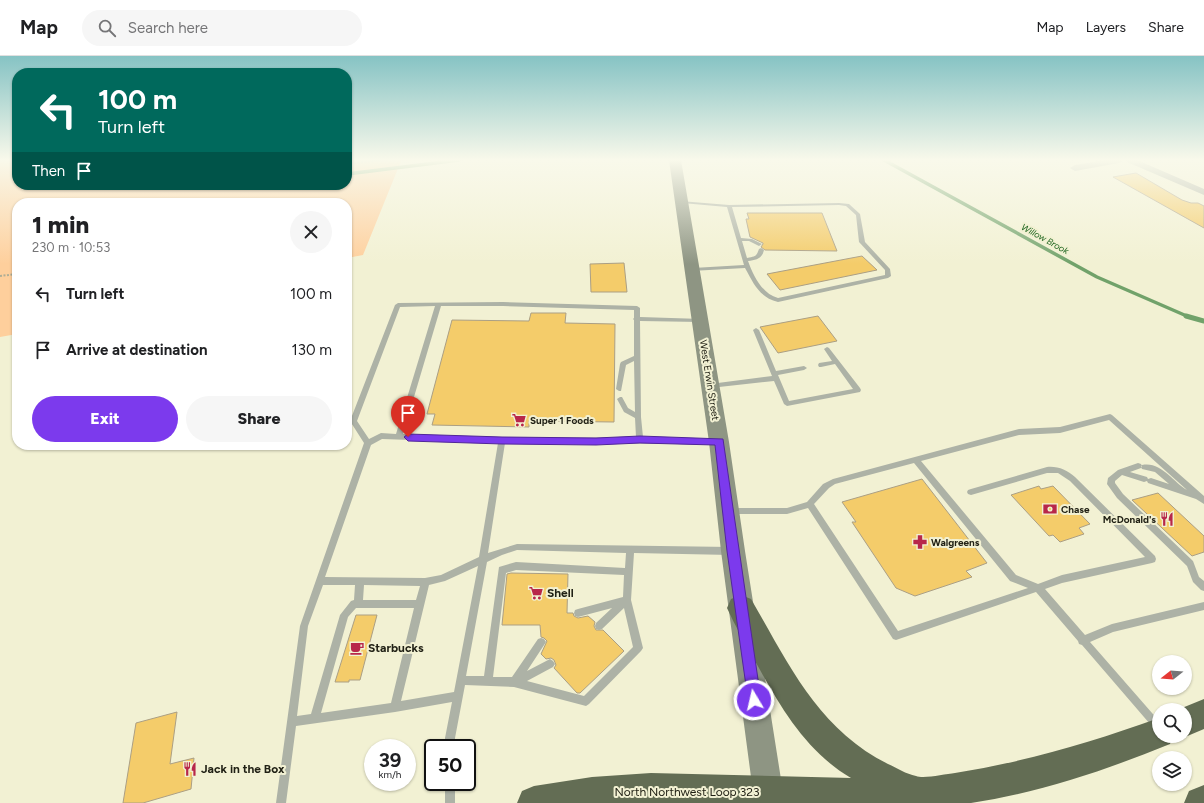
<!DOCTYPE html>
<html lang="en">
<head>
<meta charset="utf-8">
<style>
	:root { --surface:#fff; --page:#f6f6f6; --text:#202124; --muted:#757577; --line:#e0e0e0; --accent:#7c3aed }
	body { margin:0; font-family:Figtree,sans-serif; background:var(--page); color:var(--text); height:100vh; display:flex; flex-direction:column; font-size:15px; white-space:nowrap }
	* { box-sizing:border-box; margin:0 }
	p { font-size:13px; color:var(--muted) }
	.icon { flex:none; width:22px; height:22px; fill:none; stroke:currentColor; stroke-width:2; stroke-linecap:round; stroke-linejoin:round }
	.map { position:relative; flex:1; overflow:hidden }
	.sheet { position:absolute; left:12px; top:142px; width:340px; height:252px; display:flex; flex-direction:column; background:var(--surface); border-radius:16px; box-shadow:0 1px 3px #0004 }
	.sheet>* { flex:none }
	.top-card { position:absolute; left:12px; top:12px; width:340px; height:122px; border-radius:16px; box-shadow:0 1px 3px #0004; background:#00695c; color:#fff; overflow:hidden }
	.needle { width:26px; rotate:253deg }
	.tools { position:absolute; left:1152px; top:599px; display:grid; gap:8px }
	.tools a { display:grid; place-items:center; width:40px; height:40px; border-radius:50%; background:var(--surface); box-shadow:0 1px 3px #0004; font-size:20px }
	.speed { position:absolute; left:364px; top:683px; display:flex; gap:8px; font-size:20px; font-weight:700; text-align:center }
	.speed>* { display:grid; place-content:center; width:52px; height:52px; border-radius:50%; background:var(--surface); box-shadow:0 1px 3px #0004; line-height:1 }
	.speed small { font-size:10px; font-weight:400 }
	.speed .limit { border:2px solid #111; border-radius:6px; background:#fff; color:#111 }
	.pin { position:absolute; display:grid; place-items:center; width:34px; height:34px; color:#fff; margin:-41px -17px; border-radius:50% 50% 50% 0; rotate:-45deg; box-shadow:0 0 4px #0007 }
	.pin .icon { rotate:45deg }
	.me { position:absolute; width:44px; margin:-22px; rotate:351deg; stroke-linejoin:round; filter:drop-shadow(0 0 3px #0008) }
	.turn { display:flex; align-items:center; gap:14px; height:84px; padding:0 20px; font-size:18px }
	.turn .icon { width:52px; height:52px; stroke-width:2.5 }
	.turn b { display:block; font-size:28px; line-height:34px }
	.then { display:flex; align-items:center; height:38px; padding:0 20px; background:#0003; gap:8px; font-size:15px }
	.round { display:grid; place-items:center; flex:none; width:42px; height:42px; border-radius:21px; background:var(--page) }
	.overview { display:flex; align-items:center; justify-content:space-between; height:68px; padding:0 20px }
	h1 { font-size:24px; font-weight:800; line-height:30px }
	.cta { display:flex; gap:8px; margin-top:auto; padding:8px 20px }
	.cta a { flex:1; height:46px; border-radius:24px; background:var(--accent); color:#fff; font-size:16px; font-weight:800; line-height:46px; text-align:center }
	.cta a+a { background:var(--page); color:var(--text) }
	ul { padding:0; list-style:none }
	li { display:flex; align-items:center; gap:12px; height:56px; padding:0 20px }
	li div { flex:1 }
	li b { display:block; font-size:15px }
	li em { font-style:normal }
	header { display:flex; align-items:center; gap:24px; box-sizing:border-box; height:56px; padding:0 20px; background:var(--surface); border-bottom:1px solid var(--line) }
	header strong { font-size:19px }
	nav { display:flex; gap:22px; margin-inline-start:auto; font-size:14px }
	.search { width:280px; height:36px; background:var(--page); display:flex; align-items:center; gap:10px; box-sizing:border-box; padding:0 14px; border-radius:22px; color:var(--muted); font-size:15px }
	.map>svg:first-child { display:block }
</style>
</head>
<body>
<header>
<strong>Map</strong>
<div class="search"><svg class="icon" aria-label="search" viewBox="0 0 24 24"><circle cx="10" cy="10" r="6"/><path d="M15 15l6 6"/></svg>Search here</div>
<nav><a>Map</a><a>Layers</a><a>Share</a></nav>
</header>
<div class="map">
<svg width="1204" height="747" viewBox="0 0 1204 747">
	<rect width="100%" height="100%" fill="#f2f1d3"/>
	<!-- green -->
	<path fill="#fecf9c" d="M0,104H17V129H347V104H435L401,105L363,199L347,202V147H17V278L0,281Z"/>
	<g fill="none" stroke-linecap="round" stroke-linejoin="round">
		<!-- stream-far1 -->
		<path stroke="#71a26a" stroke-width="3.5" d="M884,104L1097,221L1189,261
			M347,118L459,104"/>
		<!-- stream -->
		<path stroke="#71a26a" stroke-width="5" d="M1186,260L1204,265"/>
	</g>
	<!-- building -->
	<path fill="#f4cc6a" stroke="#ab9f84" d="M1136,117L1182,144L1191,147H1198L1204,150V172L1113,121Z
		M747,157H822L837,195L765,194L761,191L763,188V187L750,181L746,163H749Z
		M862,200L877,214L780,234L767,218Z
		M624,207L627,236H591L590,208Z
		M531,257H566L565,267L615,268L614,366L529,365V371L432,369L435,358H427L452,264L529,265Z
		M818,260L837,285L778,297L760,271Z
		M922,423L987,507L966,515L972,521L915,540L896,532L852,466H856L842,446Z
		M1039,430L1041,433L1053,430L1090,468L1079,472L1084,478L1060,486L1053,479L1049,480L1011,439Z
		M1158,437L1204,480V496L1192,500L1132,444Z
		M511,517L568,518L567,557H573L574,560L578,562L588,560L595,566L594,570L596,574H603L624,595L580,637H577L554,612L556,609L554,604L551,602L546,603L541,598L547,585L544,582L541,581L540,569H502L507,518Z
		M356,559H377L360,624H349V626H335Z
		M177,656L170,708L194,702L191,733L143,747H123L136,667Z"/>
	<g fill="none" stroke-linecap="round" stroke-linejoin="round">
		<!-- path -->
		<path stroke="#afae96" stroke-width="2" stroke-dasharray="2 1.5" stroke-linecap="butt" d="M347,108L382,104
			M0,220L17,218"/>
		<!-- lane -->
		<path fill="#adb2a6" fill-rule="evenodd" d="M680,145L729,149L839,147L849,148L860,158L865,186L890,213L891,220L888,222L778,246C759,241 754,228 745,212L691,215L690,214L693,212L744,209L727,151L682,147L680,146ZM839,149L846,150L856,159L859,186L885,214V219L778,242C762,238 753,219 748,205C756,204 762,203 764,194L761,192L759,193C756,201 756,200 747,202L742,185H749L759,190L762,188L752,183L741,182L732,151Z
			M503,246L637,250L640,252V261L702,263L703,264L700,266L640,265L641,361L643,381L717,383L720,384L721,386L720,388L717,389C646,387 576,387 505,387L488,497L517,488L731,491L734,493L735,495L734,497L731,499L634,497L631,544L643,592L641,595L589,648L586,650L514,631L465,629L455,682V692H445V682L452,646L395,656L296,670L286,747H276L300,570L364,387L350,365L395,249L398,247ZM435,250L396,378L381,377L369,383L357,365L400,251ZM441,250H503L634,254V262L633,263L634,264V300L621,306L620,308L616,333L619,335H621L626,309L634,305L635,356L628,352L622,341H620L617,343L624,356L635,362L636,381C559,383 481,381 403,378ZM382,383L498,387L479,501L441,519L425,522L325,521L371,389ZM517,494L626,497L625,512L516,506L499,511L484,620H466L487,506L502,499ZM478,510L454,636L401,645L429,529L445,525ZM516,514L624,519L623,541L578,553L575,554L574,557L575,560L578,561L612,552L596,567L595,570L596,573L599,574L602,573L624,552L633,591L584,640L527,625L553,611L555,608L553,605L550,603L527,615L546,586L544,583L541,582L538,583L512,621H493L506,517ZM323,529H355L354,544L351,545L340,559L311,658L297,660L308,570ZM364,529L420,530L416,544H363ZM356,552H414L391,647L321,657L348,561Z
			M756,272L759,274L776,315L804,310L807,312L804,314L778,319L789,345L853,333L835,308L821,311H819L818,309L819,307L832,305L824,293L827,291L829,292L860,332L861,334L860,336L787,350L784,348L774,325L710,332H708L707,330L710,328L772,320L753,274Z
			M1110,358L1112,359L1204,440V448L1196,443L1148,427L1147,425L1148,423L1151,422L1169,428L1155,416L1142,413L1141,411L1142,409C1161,405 1173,426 1187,434L1109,364L1060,377L1019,379L921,405L1016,519L1038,528L1062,519L1145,501L1070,425L1058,417H1047L971,439L968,438L967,436L968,434L971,433L1047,411C1058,410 1067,414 1075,421L1155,500L1156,503L1155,506L1152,507L1062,527L1045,533L1085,579L1112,568L1204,546V554L1113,576L1090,586L1159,665V677L1156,675L1082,589L1079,588L1078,585L1036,536L896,584L893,583L808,452L787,458H730L727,457L726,455L727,453L730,452H787L807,446L823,428L833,423L1019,373L1060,371ZM914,407L1010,525L1028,532L898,575L814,448L829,432L835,428Z
			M1138,407L1141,408L1142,410L1141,412L1130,416L1147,421L1148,423L1147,425L1144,426L1122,419L1115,425V427L1123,438L1193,505L1199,521L1204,525V535L1201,534L1193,526L1187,510L1117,442L1107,428L1108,422L1118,414Z
			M445,726H455V747H445Z"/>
		<!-- street -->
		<path fill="#adb2a6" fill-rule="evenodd" d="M1105,104H1123L1119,107L1075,115L1070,112L1075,109Z
			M1126,104H1137L1204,133V139L1127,106Z"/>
		<!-- secondary -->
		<path fill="#8e9583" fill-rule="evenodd" d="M669,104H681L729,386L745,495L783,736L777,747H757L753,736L721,495L709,386Z"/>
		<!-- highway -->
		<path fill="#636d54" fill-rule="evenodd" d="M741,539L751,543C789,608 817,672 888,708C897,712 906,718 916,720C924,723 945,718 955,717C1025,706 1092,686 1159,662V680H1173L1170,688C1106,714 1039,737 971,747H517L522,735L534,730L592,721L651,717L851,722C805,695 779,649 754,603C745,586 735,570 727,552L731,543Z
			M1204,643V673L1185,681L1182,680H1185V654H1177Z
			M1204,729V747H1184L1189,735Z"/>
	</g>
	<!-- sky -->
	<linearGradient id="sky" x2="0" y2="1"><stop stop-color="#86c3c4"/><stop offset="0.5" stop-color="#f9f9eb"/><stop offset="1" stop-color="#f9f9eb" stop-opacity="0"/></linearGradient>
	<rect width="1204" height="208" fill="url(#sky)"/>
	<!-- route -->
	<path fill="#7c3aed" stroke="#51269a" d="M408,378L502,381L596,382L640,380L723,383L761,644L759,648L754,650L750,648L748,644L727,495L715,389L640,387L596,389L502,388L408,385L404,381Z"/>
	<!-- icons -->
	<defs>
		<symbol id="supermarket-bare" viewBox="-9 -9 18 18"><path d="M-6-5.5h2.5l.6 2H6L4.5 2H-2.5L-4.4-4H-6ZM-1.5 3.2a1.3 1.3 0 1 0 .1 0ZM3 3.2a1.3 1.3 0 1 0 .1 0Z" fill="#b8274a" stroke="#f2f1d3" stroke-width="2.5" paint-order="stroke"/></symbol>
		<symbol id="bank-bare" viewBox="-9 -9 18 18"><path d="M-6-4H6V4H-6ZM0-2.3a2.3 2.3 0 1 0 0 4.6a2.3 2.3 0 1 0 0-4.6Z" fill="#b8274a" stroke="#f2f1d3" stroke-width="2.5" paint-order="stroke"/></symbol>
		<symbol id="restaurant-bare" viewBox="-9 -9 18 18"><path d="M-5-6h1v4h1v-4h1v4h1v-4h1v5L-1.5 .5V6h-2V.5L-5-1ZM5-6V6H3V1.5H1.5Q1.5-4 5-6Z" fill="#b8274a" stroke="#f2f1d3" stroke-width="2.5" paint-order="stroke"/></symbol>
		<symbol id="pharmacy-bare" viewBox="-9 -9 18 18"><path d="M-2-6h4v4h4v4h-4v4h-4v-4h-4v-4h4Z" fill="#b8274a" stroke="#f2f1d3" stroke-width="2.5" paint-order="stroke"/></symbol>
		<symbol id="cafe-bare" viewBox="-9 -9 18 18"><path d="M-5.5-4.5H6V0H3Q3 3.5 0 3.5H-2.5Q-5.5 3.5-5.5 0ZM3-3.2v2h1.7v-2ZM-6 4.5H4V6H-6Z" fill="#b8274a" stroke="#f2f1d3" stroke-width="2.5" paint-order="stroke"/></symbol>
	</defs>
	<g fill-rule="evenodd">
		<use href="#supermarket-bare" x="509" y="354" width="20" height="20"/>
		<use href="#bank-bare" x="1040" y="443" width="20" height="20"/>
		<use href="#restaurant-bare" x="1157" y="453" width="20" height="20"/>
		<use href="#pharmacy-bare" x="910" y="476" width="20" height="20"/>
		<use href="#supermarket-bare" x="526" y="527" width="20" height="20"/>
		<use href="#cafe-bare" x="347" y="582" width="20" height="20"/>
		<use href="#restaurant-bare" x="180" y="703" width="20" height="20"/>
	</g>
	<g text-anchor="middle" stroke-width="4" stroke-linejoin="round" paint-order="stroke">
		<!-- far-water labels -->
		<g font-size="9" font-style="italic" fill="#216722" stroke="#f2f1d3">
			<text transform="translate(1045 183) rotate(29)" y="3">Willow Brook</text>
		</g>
		<!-- street labels -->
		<g font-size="10" fill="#212115" stroke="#f2f1d3">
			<text transform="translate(710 324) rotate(81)" y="4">West Erwin Street</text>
		</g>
		<!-- poi labels -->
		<g font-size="10" font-weight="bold" fill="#212115" stroke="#f2f1d3" text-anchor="start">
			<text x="530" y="368">Super 1 Foods</text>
			<text x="1061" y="457">Chase</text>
			<text x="1156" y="467" text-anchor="end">McDonald's</text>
			<text x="931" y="490">Walgreens</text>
		</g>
		<!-- near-poi labels -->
		<g font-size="12" font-weight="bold" fill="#212115" stroke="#f2f1d3" text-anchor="start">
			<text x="547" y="541">Shell</text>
			<text x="368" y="596">Starbucks</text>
			<text x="201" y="717">Jack in the Box</text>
		</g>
		<!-- near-street labels -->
		<g font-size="12" fill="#212115" stroke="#f2f1d3">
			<text x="687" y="740">North Northwest Loop 323</text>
		</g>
	</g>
</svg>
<div class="tools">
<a><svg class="needle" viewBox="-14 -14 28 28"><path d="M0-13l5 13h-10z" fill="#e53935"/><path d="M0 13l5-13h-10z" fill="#757577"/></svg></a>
<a><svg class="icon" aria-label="search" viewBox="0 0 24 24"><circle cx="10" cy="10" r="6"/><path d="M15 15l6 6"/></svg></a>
<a><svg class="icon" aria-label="layers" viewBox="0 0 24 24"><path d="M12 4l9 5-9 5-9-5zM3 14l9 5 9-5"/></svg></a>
</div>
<div class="speed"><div>39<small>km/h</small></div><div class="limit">50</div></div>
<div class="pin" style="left:408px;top:381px;background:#d93025"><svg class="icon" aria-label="arrive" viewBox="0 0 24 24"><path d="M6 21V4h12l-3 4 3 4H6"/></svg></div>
<svg class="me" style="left:754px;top:644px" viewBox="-20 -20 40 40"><circle r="17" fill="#7c3aed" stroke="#fff" stroke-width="3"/><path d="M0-11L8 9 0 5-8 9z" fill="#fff"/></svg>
<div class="top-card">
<div class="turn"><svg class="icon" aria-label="left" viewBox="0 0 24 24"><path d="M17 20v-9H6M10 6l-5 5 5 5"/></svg><div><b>100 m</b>Turn left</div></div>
<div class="then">Then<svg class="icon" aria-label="arrive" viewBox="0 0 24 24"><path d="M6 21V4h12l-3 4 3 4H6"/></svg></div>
</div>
<section class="sheet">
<div class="overview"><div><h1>1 min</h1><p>230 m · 10:53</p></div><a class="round"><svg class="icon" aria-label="close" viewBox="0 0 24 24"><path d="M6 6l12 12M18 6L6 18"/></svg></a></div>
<ul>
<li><svg class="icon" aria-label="left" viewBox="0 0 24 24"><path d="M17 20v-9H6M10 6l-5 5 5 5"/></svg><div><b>Turn left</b></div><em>100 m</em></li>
<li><svg class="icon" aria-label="arrive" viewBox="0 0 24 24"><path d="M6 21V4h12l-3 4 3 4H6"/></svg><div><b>Arrive at destination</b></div><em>130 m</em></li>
</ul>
<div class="cta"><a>Exit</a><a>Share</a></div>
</section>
</div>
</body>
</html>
